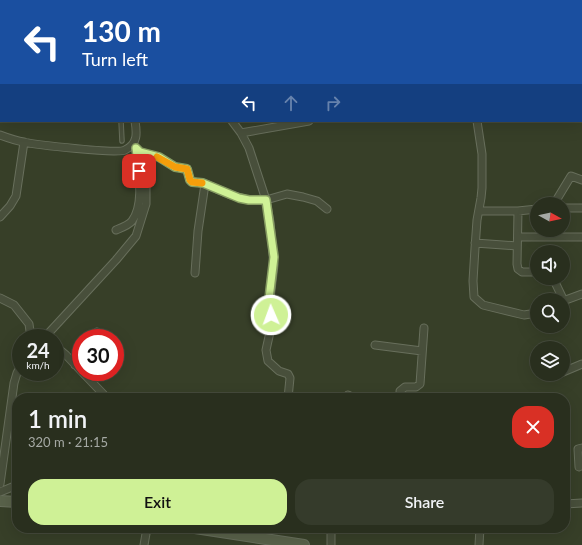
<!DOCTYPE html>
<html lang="en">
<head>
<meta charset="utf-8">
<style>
	:root { --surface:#292f1e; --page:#353b2b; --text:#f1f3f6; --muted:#a5a9a4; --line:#454a3c; --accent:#cff196 }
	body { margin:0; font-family:Lato,sans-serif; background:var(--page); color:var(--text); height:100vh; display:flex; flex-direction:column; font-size:15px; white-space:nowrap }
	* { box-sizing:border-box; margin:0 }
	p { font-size:13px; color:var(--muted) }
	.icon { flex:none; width:22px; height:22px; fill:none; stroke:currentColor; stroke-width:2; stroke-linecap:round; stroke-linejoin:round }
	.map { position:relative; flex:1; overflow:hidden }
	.side { position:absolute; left:12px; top:393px; width:558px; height:140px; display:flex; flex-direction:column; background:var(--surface); border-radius:16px; box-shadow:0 4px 16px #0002,0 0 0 1px var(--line) }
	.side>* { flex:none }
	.guide { position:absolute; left:0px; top:0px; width:582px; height:122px; box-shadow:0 4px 16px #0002,0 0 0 1px var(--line); background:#1a4fa0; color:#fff; overflow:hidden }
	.needle { width:26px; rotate:98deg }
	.fabs { position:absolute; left:530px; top:197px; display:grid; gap:8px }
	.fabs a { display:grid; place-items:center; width:40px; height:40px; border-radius:50%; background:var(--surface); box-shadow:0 4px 16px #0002,0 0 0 1px var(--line); font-size:20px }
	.speed { position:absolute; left:12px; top:329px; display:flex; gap:8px; font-size:20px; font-weight:700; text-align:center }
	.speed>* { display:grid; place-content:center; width:52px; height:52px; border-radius:50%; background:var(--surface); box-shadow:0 4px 16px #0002,0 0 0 1px var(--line); line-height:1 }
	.speed small { font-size:10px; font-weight:400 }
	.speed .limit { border:6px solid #d22; background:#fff; color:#111 }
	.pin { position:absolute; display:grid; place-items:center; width:34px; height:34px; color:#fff; margin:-17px; border-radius:8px; box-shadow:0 2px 6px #0006 }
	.me { position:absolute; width:44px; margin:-22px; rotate:358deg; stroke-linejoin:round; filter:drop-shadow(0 0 3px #0008) }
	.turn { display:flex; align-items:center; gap:14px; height:84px; padding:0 16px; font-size:18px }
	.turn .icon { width:52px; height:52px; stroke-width:2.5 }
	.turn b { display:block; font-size:28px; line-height:34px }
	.lanes { display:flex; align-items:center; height:38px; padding:0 16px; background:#0003; justify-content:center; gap:20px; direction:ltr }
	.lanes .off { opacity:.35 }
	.round { display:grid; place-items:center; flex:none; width:42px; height:42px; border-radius:16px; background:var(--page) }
	.head { display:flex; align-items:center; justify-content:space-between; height:68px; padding:0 16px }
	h1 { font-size:24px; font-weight:600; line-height:30px }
	.primary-button { display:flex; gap:8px; margin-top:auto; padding:8px 16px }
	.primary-button a { flex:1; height:46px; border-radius:16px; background:var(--accent); color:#111; font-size:16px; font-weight:600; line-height:46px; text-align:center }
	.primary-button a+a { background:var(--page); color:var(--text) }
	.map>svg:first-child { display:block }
</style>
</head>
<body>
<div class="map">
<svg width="582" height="545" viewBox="0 0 582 545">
	<rect width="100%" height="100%" fill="#373f28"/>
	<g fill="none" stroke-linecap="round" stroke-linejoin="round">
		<defs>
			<path id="lane" d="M121,121L122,141"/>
			<path id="street" d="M381,0V1
				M422,0V1
				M148,1V0
				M232,121L241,133L249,148L266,200L270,222L274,265L269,307L272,323L266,350L268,361L279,371L288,374L290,378L288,398
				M477,121L482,154V188L481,198L477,220L475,248L473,281L474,297L483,305L524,315L537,313
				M241,133L309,121
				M0,135C8,138 16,141 24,142C36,145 119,154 125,150C138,144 137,133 135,121
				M133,145L140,152L159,157L175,167L187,169L190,180L192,182L203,183L231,195L249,200H266L287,194L303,197L317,201L327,209
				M554,204L571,176L582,180
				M563,208H582
				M479,211H518L537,209
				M518,211L517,264L518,269L522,272H537
				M0,217L10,206L16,196L24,142
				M116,230C121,228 129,225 132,221C144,205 139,176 137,159
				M518,237H582
				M475,243L517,246
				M195,273L198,231L205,184
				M553,278L564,301
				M0,298L14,305L29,324L31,338
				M563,301L582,294
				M46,338L45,337L116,260L136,236L146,204V180L144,165L137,160
				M93,338L97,332
				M375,345L422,351
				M55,346L66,355L107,398
				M75,365L81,356
				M563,372L582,364
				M348,395L354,398
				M401,398L400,391L405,387H416L420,384L424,328
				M579,467L578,449L582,448
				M0,484L14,383L17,373L21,366
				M0,492L17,485
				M565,504L582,503
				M331,528V545
				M144,545L147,528
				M479,545L480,528"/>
			<path id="secondary" d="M0,501L17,502
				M195,528L304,545"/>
		</defs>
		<!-- lane casing -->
		<use href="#lane" stroke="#686f5c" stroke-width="5.5"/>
		<!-- street casing -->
		<use href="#street" stroke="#686f5c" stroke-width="9"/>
		<!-- secondary casing -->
		<use href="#secondary" stroke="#686f5c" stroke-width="12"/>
		<!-- lane -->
		<use href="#lane" stroke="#484f3b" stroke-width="3.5"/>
		<!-- street -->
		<use href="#street" stroke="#484f3b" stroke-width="7"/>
		<!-- secondary -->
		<use href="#secondary" stroke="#59624a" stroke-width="10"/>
	</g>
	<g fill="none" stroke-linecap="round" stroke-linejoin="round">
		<defs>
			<path id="route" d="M139,171L136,148L140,152L159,157L175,167L187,169L190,180L192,182L203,183L239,198L249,200H266L274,257L268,307L271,315"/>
		</defs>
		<!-- route casing -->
		<use href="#route" stroke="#879d62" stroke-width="10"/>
		<!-- route -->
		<use href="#route" stroke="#cff196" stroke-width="7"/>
		<!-- slow -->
		<path stroke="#f59e0b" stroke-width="7" d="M157,157L175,167L187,169L190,180L192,182L202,183"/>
	</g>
</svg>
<div class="fabs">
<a><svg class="needle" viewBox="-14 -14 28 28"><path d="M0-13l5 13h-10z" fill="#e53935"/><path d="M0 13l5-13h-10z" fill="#a5a9a4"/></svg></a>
<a><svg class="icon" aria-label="sound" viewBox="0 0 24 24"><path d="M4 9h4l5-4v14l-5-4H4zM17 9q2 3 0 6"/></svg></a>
<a><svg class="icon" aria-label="search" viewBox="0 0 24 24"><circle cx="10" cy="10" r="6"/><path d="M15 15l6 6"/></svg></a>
<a><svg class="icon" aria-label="layers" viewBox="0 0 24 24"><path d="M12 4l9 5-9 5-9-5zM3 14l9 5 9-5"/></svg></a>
</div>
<div class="speed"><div>24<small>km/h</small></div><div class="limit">30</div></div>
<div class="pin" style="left:139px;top:171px;background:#d93025"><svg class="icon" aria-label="arrive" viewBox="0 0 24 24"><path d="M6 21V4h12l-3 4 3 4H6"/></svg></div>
<svg class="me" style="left:271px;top:315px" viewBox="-20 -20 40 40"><circle r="17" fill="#cff196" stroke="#fff" stroke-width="3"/><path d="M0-11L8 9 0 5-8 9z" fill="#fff"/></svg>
<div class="guide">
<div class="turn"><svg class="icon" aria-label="left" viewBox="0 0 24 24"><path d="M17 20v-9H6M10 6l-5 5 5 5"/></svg><div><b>130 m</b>Turn left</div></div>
<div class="lanes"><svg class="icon" aria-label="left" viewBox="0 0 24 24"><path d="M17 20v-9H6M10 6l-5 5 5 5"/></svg><svg class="icon off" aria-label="ahead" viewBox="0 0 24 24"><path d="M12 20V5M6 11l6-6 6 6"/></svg><svg class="icon off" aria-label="right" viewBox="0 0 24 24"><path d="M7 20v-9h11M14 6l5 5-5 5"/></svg></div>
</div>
<section class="side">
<div class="head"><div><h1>1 min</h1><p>320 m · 21:15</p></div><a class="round" style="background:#d93025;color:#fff"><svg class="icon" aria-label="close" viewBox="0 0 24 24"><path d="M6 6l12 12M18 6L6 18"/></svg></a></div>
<div class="primary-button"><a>Exit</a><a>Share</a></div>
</section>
</div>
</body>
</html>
